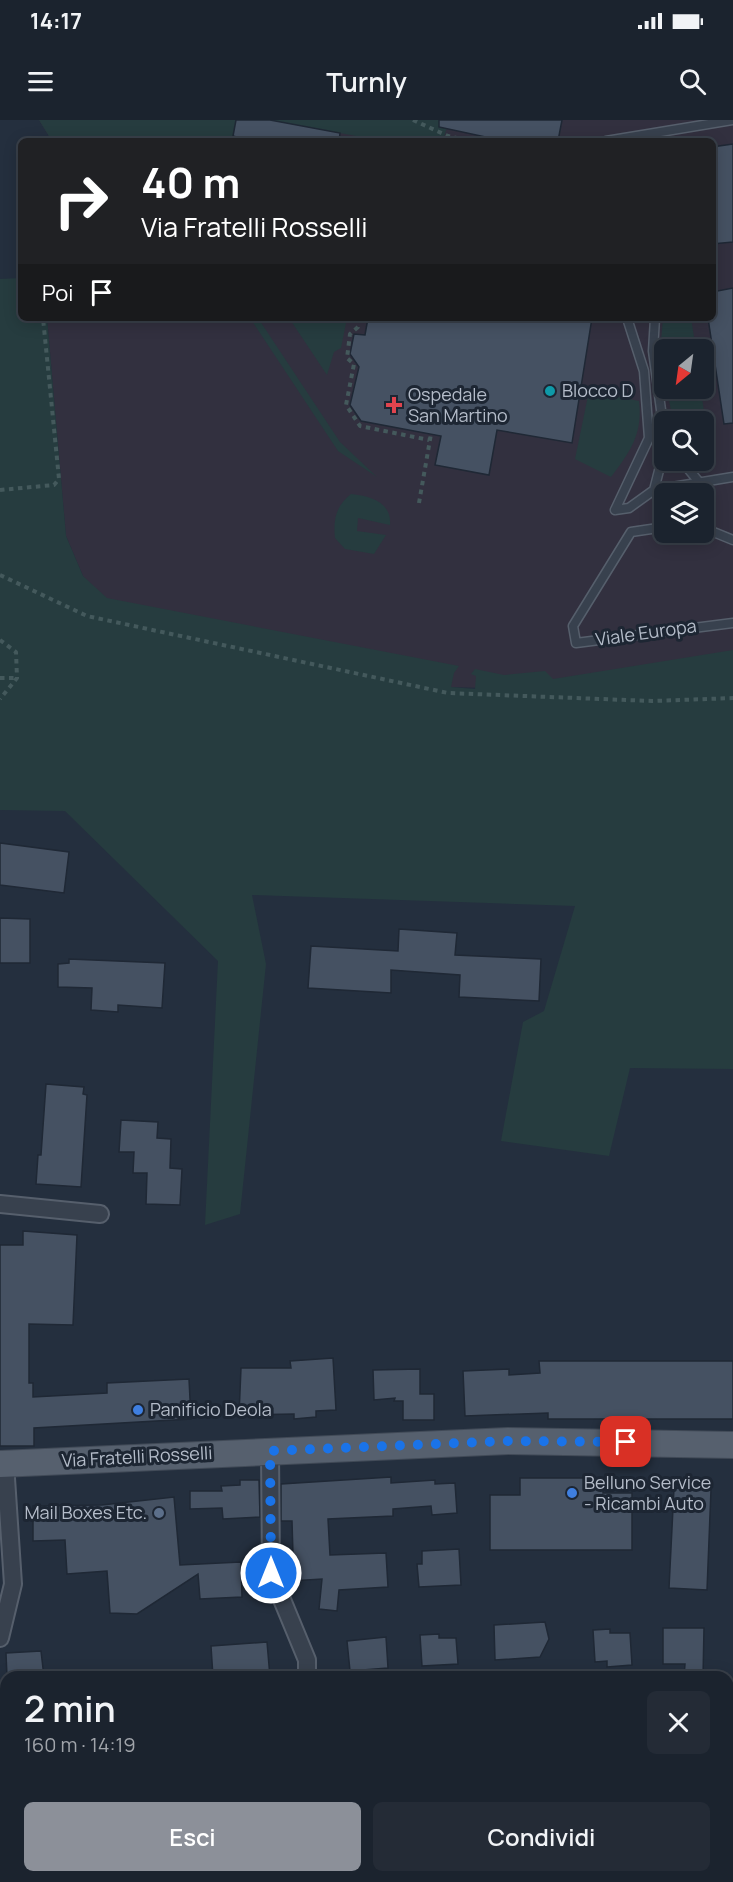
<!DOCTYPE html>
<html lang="it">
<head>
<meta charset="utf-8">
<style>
	:root { --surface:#1b232e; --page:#242b36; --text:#f1f3f6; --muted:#a0a4aa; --line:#39404a; --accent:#8c9099 }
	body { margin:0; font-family:Manrope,sans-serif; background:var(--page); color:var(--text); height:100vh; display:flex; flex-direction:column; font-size:22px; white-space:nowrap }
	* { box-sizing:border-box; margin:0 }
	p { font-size:20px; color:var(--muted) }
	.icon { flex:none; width:33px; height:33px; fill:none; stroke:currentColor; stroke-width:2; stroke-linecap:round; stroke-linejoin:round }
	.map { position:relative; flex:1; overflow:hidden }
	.side { position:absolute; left:0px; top:1551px; width:734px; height:212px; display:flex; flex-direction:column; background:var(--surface); border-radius:18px 18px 0 0; box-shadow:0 3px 15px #0003,0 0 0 2px var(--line) }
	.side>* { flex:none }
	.top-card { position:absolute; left:18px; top:18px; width:698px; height:183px; border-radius:9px; box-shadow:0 3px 15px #0003,0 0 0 2px var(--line); background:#202124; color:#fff; overflow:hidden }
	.needle { width:39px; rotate:209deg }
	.tools { position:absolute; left:654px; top:219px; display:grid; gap:12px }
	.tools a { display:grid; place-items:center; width:60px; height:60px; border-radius:9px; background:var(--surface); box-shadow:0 3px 15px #0003,0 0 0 2px var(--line); font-size:30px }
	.pin { position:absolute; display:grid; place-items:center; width:51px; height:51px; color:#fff; margin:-26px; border-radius:12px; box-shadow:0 3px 9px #0006 }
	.me { position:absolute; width:66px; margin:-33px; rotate:0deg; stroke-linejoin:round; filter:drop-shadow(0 0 4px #0008) }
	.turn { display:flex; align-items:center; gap:21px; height:126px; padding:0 24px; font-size:27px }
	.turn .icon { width:78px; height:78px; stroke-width:2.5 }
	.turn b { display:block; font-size:42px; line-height:51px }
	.then { display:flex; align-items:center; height:57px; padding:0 24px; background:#0003; gap:12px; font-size:22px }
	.round { display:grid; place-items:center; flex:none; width:63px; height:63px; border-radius:9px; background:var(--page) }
	.headline { display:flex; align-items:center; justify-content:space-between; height:102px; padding:0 24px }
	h1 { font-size:36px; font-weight:600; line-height:45px }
	.action { display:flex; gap:12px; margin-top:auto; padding:12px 24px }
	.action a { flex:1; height:69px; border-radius:9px; background:var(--accent); color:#fff; font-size:24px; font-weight:600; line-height:69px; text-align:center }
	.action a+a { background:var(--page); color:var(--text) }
	.status { display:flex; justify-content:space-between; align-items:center; height:42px; padding:0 30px; background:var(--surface); direction:ltr }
	.status svg { height:16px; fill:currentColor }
	header { display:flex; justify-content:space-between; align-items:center; height:78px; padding:0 24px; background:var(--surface); font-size:27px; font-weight:600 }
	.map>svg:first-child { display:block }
</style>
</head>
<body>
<div class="status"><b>14:17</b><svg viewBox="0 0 49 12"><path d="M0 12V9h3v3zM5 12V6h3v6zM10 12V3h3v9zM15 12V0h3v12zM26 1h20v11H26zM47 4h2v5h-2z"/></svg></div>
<header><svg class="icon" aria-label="menu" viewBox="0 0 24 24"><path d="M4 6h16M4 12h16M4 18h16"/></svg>Turnly<svg class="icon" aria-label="search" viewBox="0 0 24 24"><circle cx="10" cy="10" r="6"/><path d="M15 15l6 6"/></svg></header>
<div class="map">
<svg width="733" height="1762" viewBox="0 0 733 1762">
	<rect width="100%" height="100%" fill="#242f3e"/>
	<!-- medical -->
	<path fill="#32303f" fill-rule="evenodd" d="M39,0H733V574L451,567L107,493L83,456L66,416L47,198H712V21H52ZM664,230H704V268H664ZM664,302H704V340H664ZM664,374H704V412H664Z"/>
	<!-- green -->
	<path fill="#263c3f" d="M39,0H236L251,19L52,21Z
		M270,0H449L443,21H383Z
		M21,158V198H47L66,416L83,456L107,478L459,546L454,553L451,567L475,569L476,556L471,554L475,549L504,555L545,551L553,559L733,530V949L630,948L609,1036L501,1021L523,902L544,891L575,786L252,775L266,844L240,1094L205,1105L218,841L65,691L0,690V159Z
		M250,198H258L340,322L377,357L338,331Z
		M289,198H347L341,228L334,232L327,255Z
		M663,198H691L696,229L664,230V253L661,222Z
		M667,269H701L710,339H704V302L673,301Z
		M589,271L639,281C643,314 630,332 611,357L575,339Z
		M351,374C370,376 392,382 390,405L358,398L357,411L386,415L374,434L345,429L335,418C333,399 336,386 351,374Z
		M728,1616H732L733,1755H728Z"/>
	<!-- building -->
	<path fill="#455162" stroke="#1f2835" stroke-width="1.5" d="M236,0H270L340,13L339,21H251L233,16Z
		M439,0H562L558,21H504L439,7Z
		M733,24V122L712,124V27Z
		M733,168V303L724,304L708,198H712V172Z
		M368,198H592L572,323L497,310L489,355L435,345L441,316L361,301L350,285L359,247L350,234L354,214L365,215Z
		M0,723L69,732L64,773L0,765Z
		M0,798L30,799V843H0Z
		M399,809L457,813L455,835L541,839L539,881L459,877L460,855L391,850V873L308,868L311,826L398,831Z
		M69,839L165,843L162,888L118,885V892L91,890L92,868L58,867V844L69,843Z
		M46,964L84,967L83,974L87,975L81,1067L36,1064L38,1035H41Z
		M121,1000L158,1002L157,1018L171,1019L170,1048L182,1049L180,1085L146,1084L147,1053H133L134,1032H119Z
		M23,1111L77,1115L73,1205L29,1204V1263H33V1277L107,1273V1263L189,1259L191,1299L34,1308V1326H0V1125H23Z
		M333,1238L336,1290L316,1291V1297L294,1299V1294L239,1295L241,1248H291L290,1241Z
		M539,1241H733V1299H548V1293L465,1296L463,1251L509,1249V1255L540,1253Z
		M420,1249V1274H434V1300H403V1281H394L395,1278L374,1280L373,1250Z
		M391,1357V1363L435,1360V1364L455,1363L457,1393L432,1395L431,1386L393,1389V1396L328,1399L330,1435L386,1433L388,1467L339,1470L337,1491L319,1489L322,1459L290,1461L289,1435H293L292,1401H281V1364Z
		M520,1358H603V1373H632V1430H490V1375H520Z
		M240,1360H259L260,1397L223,1399L222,1388L190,1389V1371H222L221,1366L240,1365Z
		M674,1368L711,1370L707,1470L669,1468Z
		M174,1377L180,1445L241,1442L242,1477L200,1479L198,1454L137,1494L110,1493L107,1451L67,1454L65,1420L33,1421V1386L102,1385Z
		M459,1429L461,1465L419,1467L417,1444H422V1431Z
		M545,1502L549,1519L540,1537L495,1540L494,1505Z
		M663,1508H704L703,1557H684L685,1544H663Z
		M610,1509V1513H630L632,1545L607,1547V1541L595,1542L593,1510Z
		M439,1514V1518H456L458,1544L422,1546L420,1515Z
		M386,1517L388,1548L350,1551L347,1521Z
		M267,1522L270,1557H213L211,1526Z
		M41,1531L44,1557H7L6,1533Z"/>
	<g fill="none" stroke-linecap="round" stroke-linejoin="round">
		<defs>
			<path id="lane" d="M606,21L733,0
				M655,198L653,231L664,312
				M681,340L699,362
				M654,370L664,331
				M615,390L649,318L644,251L627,198
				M615,390L629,388L654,370L733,357
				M664,410L658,408L631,412L573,506L576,523L733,503
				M673,412L686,416L711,411L733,420"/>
			<path id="street" d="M0,1084L100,1094
				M270,1331L271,1453L307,1540V1557
				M0,1518L13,1464L5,1343
				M632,1756L733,1761
				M443,1762L477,1756"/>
			<path id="primary" d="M0,1344L508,1321L733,1325"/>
		</defs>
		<!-- lane casing -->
		<use href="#lane" stroke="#565f6c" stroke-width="11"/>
		<!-- street casing -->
		<use href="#street" stroke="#565f6c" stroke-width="20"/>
		<!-- primary casing -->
		<use href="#primary" stroke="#414a57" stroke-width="28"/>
		<!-- path -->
		<path stroke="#44595c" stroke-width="4" stroke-dasharray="4.5 4.5" stroke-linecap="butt" d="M413,0L448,16L471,21
			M359,198L358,207L350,214L347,238L354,244L346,285L360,306L429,320
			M0,370L54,365L59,359L43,198
			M419,383L431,314
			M0,455L87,496L448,573L652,581L733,578
			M0,520L16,532L17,558L0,579
			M0,558H16
			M315,1756L316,1762"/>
		<!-- lane -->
		<use href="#lane" stroke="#38414e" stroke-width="8"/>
		<!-- street -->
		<use href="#street" stroke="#38414e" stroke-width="16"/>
		<!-- primary -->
		<use href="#primary" stroke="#56606e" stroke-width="26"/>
	</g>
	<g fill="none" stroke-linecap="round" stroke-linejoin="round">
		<!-- route -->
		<path stroke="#1a73e8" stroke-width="10" stroke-dasharray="0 18" d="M271,1453L270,1331L508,1321L626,1322"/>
	</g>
	<!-- markers -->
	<circle fill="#0f9aa8" stroke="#1d2633" stroke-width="2" cx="550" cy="271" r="6"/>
	<path fill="#e0444e" stroke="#1d2633" stroke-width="2" d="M391 276h6v6h6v6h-6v6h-6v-6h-6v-6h6z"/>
	<g fill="#3f7fe0" stroke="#1d2633" stroke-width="2">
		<circle cx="138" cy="1290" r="6"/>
		<circle cx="572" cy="1373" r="6"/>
	</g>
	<circle fill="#5c6f8a" stroke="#1d2633" stroke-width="2" cx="159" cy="1393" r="6"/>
	<g text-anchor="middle" stroke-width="6" stroke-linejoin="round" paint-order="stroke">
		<!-- poi labels -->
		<g font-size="18" fill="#b4bcc9" stroke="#1d2633" text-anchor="start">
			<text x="562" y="277">Blocco D</text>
			<text x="408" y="281">Ospedale<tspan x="408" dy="21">San Martino</tspan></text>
			<text x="150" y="1296">Panificio Deola</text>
			<text x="584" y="1369">Belluno Service<tspan x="584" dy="21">- Ricambi Auto</tspan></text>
			<text x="147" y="1399" text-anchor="end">Mail Boxes Etc.</text>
		</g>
		<!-- street labels -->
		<g font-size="18" fill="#b4bcc9" stroke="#1d2633">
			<text transform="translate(646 513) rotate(-8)" y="6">Viale Europa</text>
			<text transform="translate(137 1337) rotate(-3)" y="6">Via Fratelli Rosselli</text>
		</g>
	</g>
</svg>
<div class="tools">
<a><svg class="needle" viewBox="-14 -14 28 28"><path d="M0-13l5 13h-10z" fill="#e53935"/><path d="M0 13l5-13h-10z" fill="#a0a4aa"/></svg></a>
<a><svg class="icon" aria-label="search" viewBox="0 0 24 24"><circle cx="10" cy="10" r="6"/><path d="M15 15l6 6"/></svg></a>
<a><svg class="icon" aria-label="layers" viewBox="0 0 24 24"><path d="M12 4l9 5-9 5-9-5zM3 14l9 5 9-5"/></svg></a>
</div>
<div class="pin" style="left:626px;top:1322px;background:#d93025"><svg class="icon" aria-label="arrive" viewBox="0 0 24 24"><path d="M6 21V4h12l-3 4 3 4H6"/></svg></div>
<svg class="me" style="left:271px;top:1453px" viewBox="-20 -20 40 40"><circle r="17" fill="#1a73e8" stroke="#fff" stroke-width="3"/><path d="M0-11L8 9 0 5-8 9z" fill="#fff"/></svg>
<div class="top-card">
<div class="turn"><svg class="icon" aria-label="right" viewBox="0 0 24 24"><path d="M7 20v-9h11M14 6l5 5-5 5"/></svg><div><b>40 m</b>Via Fratelli Rosselli</div></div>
<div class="then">Poi<svg class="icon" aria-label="arrive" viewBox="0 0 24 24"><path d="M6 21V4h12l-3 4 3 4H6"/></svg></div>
</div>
<section class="side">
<div class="headline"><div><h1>2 min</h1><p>160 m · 14:19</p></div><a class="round"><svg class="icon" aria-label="close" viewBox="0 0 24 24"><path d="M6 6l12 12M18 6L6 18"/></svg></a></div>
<div class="action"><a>Esci</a><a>Condividi</a></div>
</section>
</div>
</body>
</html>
